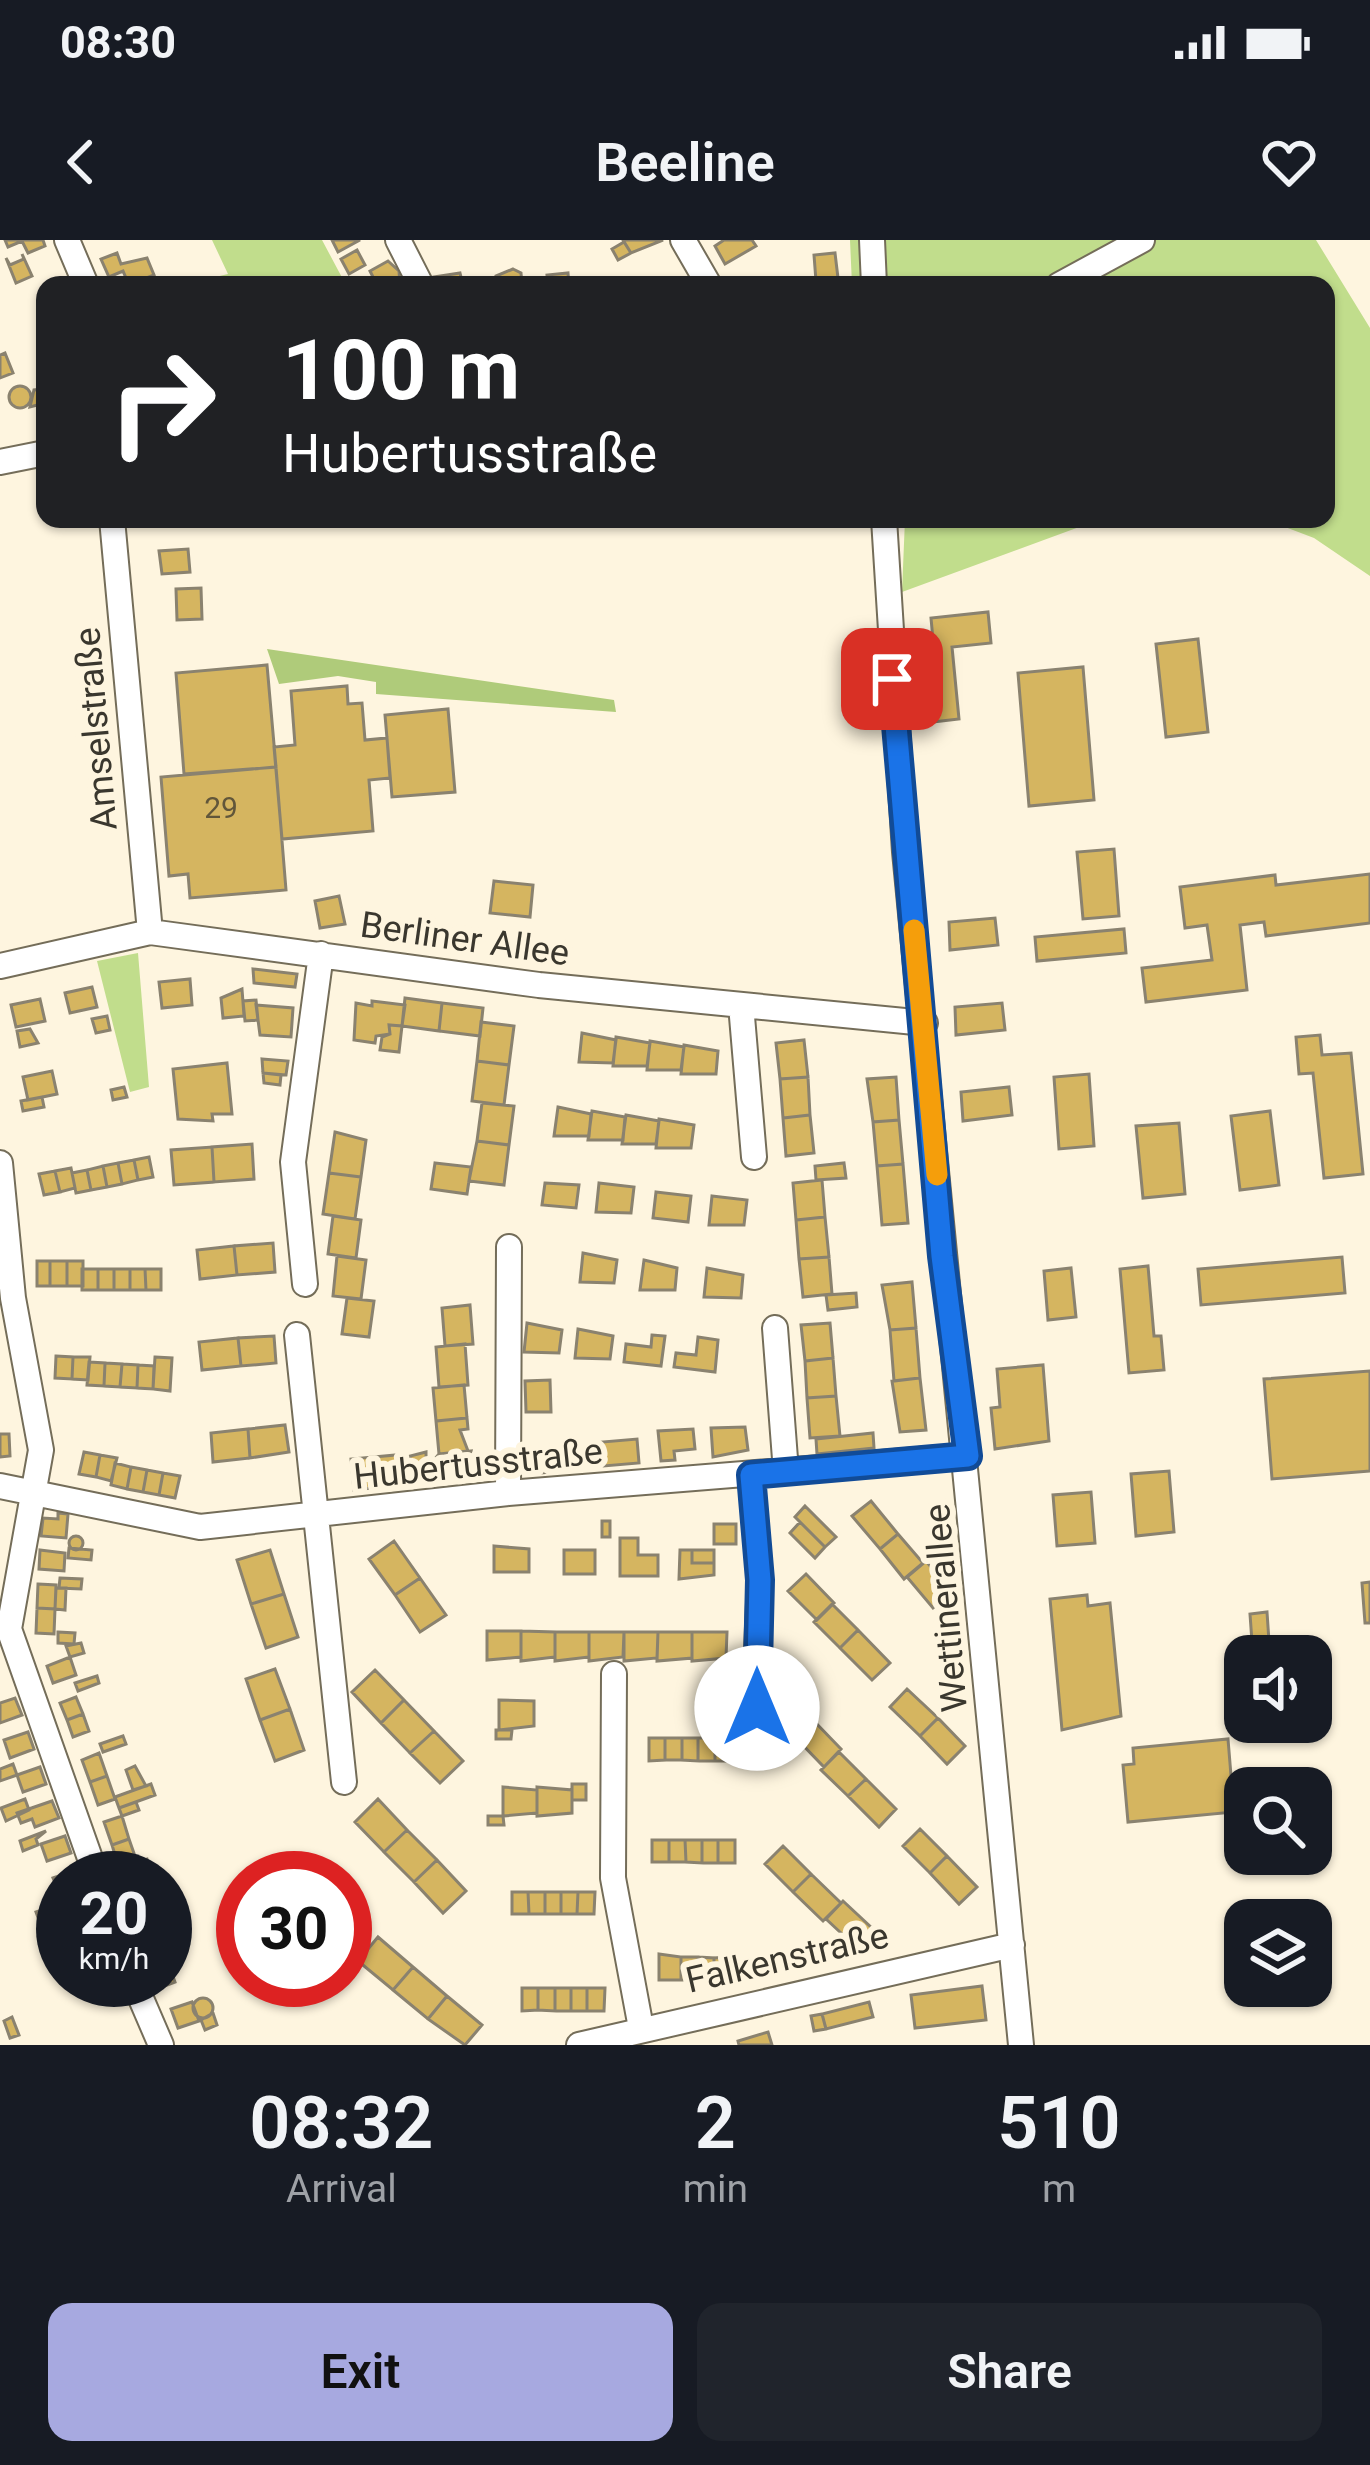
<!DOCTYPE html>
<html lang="en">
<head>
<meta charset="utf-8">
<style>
	:root { --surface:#171b24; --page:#20242c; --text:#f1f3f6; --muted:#9ea1a6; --accent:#a7a9e0 }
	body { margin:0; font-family:Roboto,sans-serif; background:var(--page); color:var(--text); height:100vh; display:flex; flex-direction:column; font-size:45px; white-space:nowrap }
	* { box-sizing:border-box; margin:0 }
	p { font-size:39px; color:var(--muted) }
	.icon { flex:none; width:66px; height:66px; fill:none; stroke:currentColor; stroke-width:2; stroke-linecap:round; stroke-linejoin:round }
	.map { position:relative; height:1805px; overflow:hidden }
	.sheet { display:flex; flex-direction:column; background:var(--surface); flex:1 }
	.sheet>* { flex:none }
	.top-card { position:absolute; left:36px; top:36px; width:1299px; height:252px; border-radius:24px; box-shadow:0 3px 9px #0004; background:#202124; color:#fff; overflow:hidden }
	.buttons { position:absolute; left:1224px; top:1395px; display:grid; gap:24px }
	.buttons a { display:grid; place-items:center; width:108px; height:108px; border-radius:24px; background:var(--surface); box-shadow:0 3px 9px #0004; font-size:60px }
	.speed { position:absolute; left:36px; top:1611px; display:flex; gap:24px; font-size:60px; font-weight:700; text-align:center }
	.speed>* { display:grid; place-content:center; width:156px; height:156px; border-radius:50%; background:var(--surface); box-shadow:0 3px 9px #0004; line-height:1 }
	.speed small { font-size:30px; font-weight:400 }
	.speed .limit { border:18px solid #d22; background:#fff; color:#111 }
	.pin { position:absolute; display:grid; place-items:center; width:102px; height:102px; color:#fff; margin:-51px; border-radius:24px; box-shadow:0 6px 18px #0006 }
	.me { position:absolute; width:132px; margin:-66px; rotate:0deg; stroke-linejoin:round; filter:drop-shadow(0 0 9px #0008) }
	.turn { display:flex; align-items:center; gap:42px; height:252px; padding:0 48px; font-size:54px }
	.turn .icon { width:156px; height:156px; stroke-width:2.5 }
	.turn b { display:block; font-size:84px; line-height:102px }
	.eta { display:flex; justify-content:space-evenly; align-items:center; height:204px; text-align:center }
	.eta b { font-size:72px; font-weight:600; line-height:84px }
	.cta { display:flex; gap:24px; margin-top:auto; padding:24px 48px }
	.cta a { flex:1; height:138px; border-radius:24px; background:var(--accent); color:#111; font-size:48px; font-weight:600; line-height:138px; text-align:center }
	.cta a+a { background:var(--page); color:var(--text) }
	.status { display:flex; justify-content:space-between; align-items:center; height:84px; padding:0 60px; background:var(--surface); direction:ltr }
	.status svg { height:33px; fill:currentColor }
	header { display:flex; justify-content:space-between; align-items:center; height:156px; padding:0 48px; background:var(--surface); font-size:54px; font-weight:600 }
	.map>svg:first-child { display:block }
</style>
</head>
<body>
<div class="status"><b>08:30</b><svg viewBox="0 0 49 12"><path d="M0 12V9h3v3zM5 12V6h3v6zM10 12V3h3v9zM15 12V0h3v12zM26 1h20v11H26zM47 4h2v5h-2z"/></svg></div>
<header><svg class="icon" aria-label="back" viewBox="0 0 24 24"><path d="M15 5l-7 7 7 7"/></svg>Beeline<svg class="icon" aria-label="heart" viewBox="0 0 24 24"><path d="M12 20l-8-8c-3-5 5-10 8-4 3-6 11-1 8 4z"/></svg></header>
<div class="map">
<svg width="1370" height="1805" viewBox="0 0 1370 1805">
	<rect width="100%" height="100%" fill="#fef5df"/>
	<!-- green -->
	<path fill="#c1dd8c" d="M212,0H322L346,45H182L228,34Z
		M850,0H1316L1370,88V336L1314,298L1264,279H1326V45H852Z
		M905,279H1101L902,352Z
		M138,713L149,847L130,852L97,721Z"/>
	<!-- forest -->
	<path fill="#afcb7a" d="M267,409L614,460L616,472L376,454V442L338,436L279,444Z"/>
	<!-- building -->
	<path fill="#d5b560" stroke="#8a826f" stroke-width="3" d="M5,0H43L45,6L28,13L22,1L8,7Z
		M332,0H360L338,12Z
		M623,0H663L631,13Z
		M724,0H752L756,6L725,24L715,6Z
		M624,2L631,13L618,20L612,9Z
		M357,10L365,25L349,34L341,19Z
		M117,13L121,24L147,18L154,35L129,45L123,31L109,37L101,19Z
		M835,13L838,38L816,41L814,15Z
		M22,14L32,36L16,43L6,18L10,25L24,19Z
		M388,21L399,31L400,45H377L370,31Z
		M513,29L521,33L522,45H497L496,36Z
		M460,33L463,45H436L434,37Z
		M568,33L569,45H548L547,35Z
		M5,113L13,133L0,138V115Z
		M9 157a11 11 0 1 1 22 0a11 11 0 1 1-22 0Z
		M45,149V163L30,167L34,150Z
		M188,309L190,332L162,334L159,311Z
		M201,348L202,379L177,380L176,349Z
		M988,372L991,403L952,407L959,479L924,483L916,402L933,400L931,378Z
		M1198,399L1208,492L1166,497L1156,404Z
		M267,425L276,527L184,534L176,433Z
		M1083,427L1094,560L1029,566L1018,433Z
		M347,446L348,464L362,463L365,500L387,498L390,538L369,540L373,591L282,599L274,507L295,505L291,451Z
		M448,469L455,552L392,557L385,475Z
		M276,527L286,650L190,658L188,634L169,636L161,537Z
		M1114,609L1119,676L1083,679L1077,612Z
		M1370,634V683L1266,696L1264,682L1240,685L1247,750L1146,762L1142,728L1212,720L1207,685L1185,688L1180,647L1275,635L1276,645Z
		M494,641L533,645L530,677L490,673Z
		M339,656L345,684L320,688L315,661Z
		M995,678L998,705L950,710L949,682Z
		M1124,689L1126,713L1037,721L1035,697Z
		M253,729L297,734L295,747L254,743Z
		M190,739L192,765L162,768L159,742Z
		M92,747L97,767L70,773L65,753Z
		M242,749L244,776L223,778L221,758Z
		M405,758L442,763L439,791L402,786Z
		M40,759L45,781L16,787L11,765Z
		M256,760L258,780L245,781L243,761Z
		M372,761L405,765L402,786L389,785L390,794L376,796L375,803L354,800L356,763L372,766Z
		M442,763L483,768L480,796L439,791Z
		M1002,763L1005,790L956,795L955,767Z
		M256,765L293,768L291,797L260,795Z
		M107,776L110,790L96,793L92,779Z
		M481,782L514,786L509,825L477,821Z
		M389,785L402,786L399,812L380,810L382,797L390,794Z
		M30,789L38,803L20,807L17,791Z
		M582,793L616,800L613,823L579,822Z
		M1320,795L1322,815L1351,813L1363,934L1324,938L1313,833L1299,834L1296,797Z
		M616,797L650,803L647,826H613Z
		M804,800L808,837L780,839L776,803Z
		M650,801L684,807L681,830H647Z
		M684,805L718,811L716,834H681Z
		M262,819L288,821L286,835L263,833Z
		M477,821L509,825L504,865L472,861Z
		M227,823L232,874H212L213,881L178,879L173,829Z
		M52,831L57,854L28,860L23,837Z
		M263,833L281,835L280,845L264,843Z
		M1089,834L1094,906L1059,909L1054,837Z
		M808,837L810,875L783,878L780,839Z
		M896,837L899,880L873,882L867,839Z
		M124,847L127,857L113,860L111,850Z
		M1009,847L1012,875L963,881L961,852Z
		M42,857L44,867L23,871L21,861Z
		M482,863L514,866L509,905L477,901Z
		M558,867L591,874L589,896H554Z
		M592,871L625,877L623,900H588Z
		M1270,871L1279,945L1240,950L1231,876Z
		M626,875L659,881L656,904H622Z
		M810,875L814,913L786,916L783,878Z
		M659,879L694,885L691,908H656Z
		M899,880L903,924L877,926L873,882Z
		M1179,883L1185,954L1143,958L1136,886Z
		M335,892L366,900L361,937L329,933Z
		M477,901L509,905L504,945L469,941Z
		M252,904L254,939L214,942L212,907Z
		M212,907L214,942L174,945L171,910Z
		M149,917L153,937L138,940L134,920Z
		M134,920L138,940L122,944L118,923Z
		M118,923L122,944L107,947L103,926Z
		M435,923L471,927L467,954L431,949Z
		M844,923L846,938L816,940L815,926Z
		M903,924L908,983L882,985L877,926Z
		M103,926L107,947L91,950L87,930Z
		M71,928L75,948L60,952L55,931Z
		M87,930L91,950L76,953L72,933Z
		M55,931L60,952L44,955L39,934Z
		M329,933L361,937L355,979L323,974Z
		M822,940L825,977L796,980L793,943Z
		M545,943L579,945L576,968L542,965Z
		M599,943L634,947L631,973L596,972Z
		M656,952L691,956L688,982L653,978Z
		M712,956L747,960L744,985H709Z
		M333,976L361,980L356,1018L328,1014Z
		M825,977L829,1017L799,1019L796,980Z
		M273,1003L275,1032L237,1035L234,1006Z
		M234,1006L237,1035L200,1039L197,1010Z
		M583,1013L617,1020L614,1043L580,1042Z
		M337,1016L366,1020L361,1059L333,1056Z
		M829,1017L832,1054L803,1057L799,1019Z
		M1342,1017L1345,1053L1201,1065L1198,1029Z
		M644,1020L677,1028L675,1050H640Z
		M37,1021H50V1046H37Z
		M50,1021H67V1046H50Z
		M67,1021H83V1046H67Z
		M1148,1026L1154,1096H1161L1164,1130L1129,1133L1120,1029Z
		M707,1028L743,1035L741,1058L704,1057Z
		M1071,1028L1076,1077L1048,1080L1044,1031Z
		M82,1029H98V1050H82Z
		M98,1029H114V1050H98Z
		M114,1029H130V1050H114Z
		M130,1029H145L146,1050H130Z
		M145,1029H161V1050H146Z
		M912,1042L916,1088L890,1090L882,1045Z
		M856,1053L857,1067L828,1070L826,1055Z
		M347,1058L374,1061L369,1097L342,1094Z
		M470,1065L473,1104L445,1106L442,1068Z
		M527,1083L562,1090L559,1113L524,1112Z
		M830,1083L833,1118L805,1121L801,1085Z
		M916,1088L920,1138L894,1141L890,1090Z
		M578,1089L613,1096L610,1119L575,1118Z
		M652,1095L665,1096L661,1126L624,1122L626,1104L651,1107Z
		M274,1096L276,1123L241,1126L238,1098Z
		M698,1097L718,1100L715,1132L674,1127L676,1113L696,1115Z
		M238,1098L241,1126L202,1130L199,1102Z
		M465,1104L468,1145L439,1147L436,1107Z
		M56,1116L73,1117L72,1139L55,1138Z
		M73,1117H90L88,1140L72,1139Z
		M155,1117L172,1118L170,1151L153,1149Z
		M833,1118L836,1156L807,1158L805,1121Z
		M89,1122L105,1123L104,1146L87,1145Z
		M105,1123L122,1124L120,1147L104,1146Z
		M122,1124L138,1125L137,1148L120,1147Z
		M138,1125L154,1126L153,1149L137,1148Z
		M1043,1125L1049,1201L995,1209L991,1168L1000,1167L997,1129Z
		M1370,1131V1231L1272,1239L1264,1139Z
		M920,1138L926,1190L900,1192L892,1141Z
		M550,1140L551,1172H526L525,1141Z
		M464,1145L467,1178L436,1181L433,1148Z
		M836,1156L840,1196L810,1198L807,1158Z
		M467,1178L468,1189L460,1190L468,1211L439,1214L436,1181Z
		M285,1185L289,1212L250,1218L248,1189Z
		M745,1187L748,1210L713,1217L711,1188Z
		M248,1189L250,1218L213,1222L211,1193Z
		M693,1189L695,1209L674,1211L675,1220L661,1221L658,1191Z
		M873,1193L874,1208L817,1214L816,1199Z
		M0,1194H9L10,1216L0,1217Z
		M637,1199L639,1223L604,1226L602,1202Z
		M559,1209L561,1231L530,1234L528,1212Z
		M471,1211L464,1234L406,1244L404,1223L411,1222L410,1216L426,1212V1219L434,1220L439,1214Z
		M84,1212L100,1215L96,1237L79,1234Z
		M100,1215L117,1218L111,1241L96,1237Z
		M396,1215V1221H404L406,1244L354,1250L351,1219Z
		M115,1223L131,1227L127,1249L111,1245Z
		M131,1227L147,1230L143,1252L127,1249Z
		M147,1230L163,1233L159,1255L143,1252Z
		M1169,1231L1174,1292L1136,1296L1131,1234Z
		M163,1233L180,1236L175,1258L159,1255Z
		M1091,1252L1095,1303L1057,1306L1053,1255Z
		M871,1261L898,1294L880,1309L852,1276Z
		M805,1266L836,1297L825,1307L795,1277Z
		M58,1273L68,1274L66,1298L41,1296L43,1278L58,1279Z
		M602,1281H610V1297H602Z
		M800,1282L825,1307L815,1318L790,1293Z
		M714,1284H736V1304H714Z
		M898,1294L923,1323L904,1339L880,1309Z
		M69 1303a7 7 0 1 1 14 0a7 7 0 1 1-14 0Z
		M620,1298H638V1315H658V1336H620Z
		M394,1301L420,1338L395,1355L369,1319Z
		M494,1306L529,1309V1332H494Z
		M69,1308L92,1310L91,1320L68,1318Z
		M40,1310L65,1313L64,1331L39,1329Z
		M270,1310L284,1354L251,1364L237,1320Z
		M564,1310H595V1334H564Z
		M680,1310H692V1323H714V1335L679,1339Z
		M692,1310H714V1323H692Z
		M926,1321L952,1352L933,1368L907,1337Z
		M806,1334L834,1363L817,1380L788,1351Z
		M60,1338L82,1339L81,1349L59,1348Z
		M420,1338L446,1375L420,1392L395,1355Z
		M1370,1342V1383H1365L1362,1343Z
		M38,1344L56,1345L55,1369L37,1368Z
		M56,1348H66L65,1370L55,1369Z
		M284,1354L298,1397L266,1408L251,1364Z
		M1087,1355L1088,1366L1110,1363L1121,1476L1062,1490L1050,1359Z
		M832,1364L858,1390L840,1408L814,1382Z
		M37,1368L55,1369L54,1394L36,1393Z
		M1267,1372L1270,1416H1253L1250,1374Z
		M858,1390L890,1423L872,1440L840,1408Z
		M487,1391H521V1417L487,1420Z
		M521,1391L555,1392V1417L521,1421Z
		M58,1392L75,1393L74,1404L58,1403Z
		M555,1392H589V1417L555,1421Z
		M589,1392H624L623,1417L589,1421Z
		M624,1392H658L657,1418L624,1421Z
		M658,1392H692V1418L657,1421Z
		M692,1392H727L726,1418L692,1421Z
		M81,1403L84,1413L70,1417L66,1406Z
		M70,1417L76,1435L53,1443L47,1426Z
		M275,1429L290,1469L260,1480L246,1439Z
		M375,1430L404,1460L381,1483L352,1452Z
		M97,1436L99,1443L78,1451L75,1443Z
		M907,1449L938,1478L920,1496L890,1467Z
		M76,1457L83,1474L67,1480L60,1463Z
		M15,1458L22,1475L0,1483V1463Z
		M404,1460L434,1491L410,1513L381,1483Z
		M499,1460L534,1461V1486L499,1490Z
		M290,1469L304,1510L275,1521L260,1480Z
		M83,1474L89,1491L73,1497L67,1480Z
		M938,1478L965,1506L947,1524L920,1496Z
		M813,1480L841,1509L824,1527L795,1497Z
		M496,1490H512L511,1499H496Z
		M434,1491L463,1521L440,1543L410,1513Z
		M28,1492L34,1509L10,1518L4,1500Z
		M123,1496L126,1504L103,1512L100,1504Z
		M649,1498H665V1520L649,1521Z
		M665,1498H682V1520H665Z
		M682,1498H698V1521L682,1520Z
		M698,1498H715V1521H698Z
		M715,1498H732L731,1521H715Z
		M1228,1499L1234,1572L1128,1582L1123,1525L1134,1524L1133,1508Z
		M839,1512L866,1539L848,1556L821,1530Z
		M99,1513L107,1536L90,1542L82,1520Z
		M13,1524L17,1535L0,1541V1529Z
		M135,1526L146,1546L133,1550L126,1530Z
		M40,1527L46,1544L23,1552L17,1535Z
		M107,1536L115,1559L98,1565L90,1542Z
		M866,1539L896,1569L879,1587L848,1556Z
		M151,1544L155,1555L119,1568L115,1557Z
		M572,1544H586V1560H572Z
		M503,1547L537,1550V1573L503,1576Z
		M537,1547L572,1550V1573L537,1576Z
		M25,1559L29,1570L6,1581L1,1568Z
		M378,1559L407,1590L384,1612L355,1582Z
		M52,1561L59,1578L35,1587L32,1579L21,1583L17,1573Z
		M136,1562L139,1570L122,1576L119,1568Z
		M122,1576L129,1599L112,1605L104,1582Z
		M488,1576H503L504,1585H488Z
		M920,1589L947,1616L930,1633L903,1606Z
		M407,1590L437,1620L414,1642L384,1612Z
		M46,1591L36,1599L38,1605L23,1611L20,1601Z
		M65,1596L71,1613L47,1621L41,1604Z
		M129,1599L137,1622L119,1628L112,1605Z
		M652,1600H669V1622H652Z
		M669,1600H685L686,1622H669Z
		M685,1600H702V1623L686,1622Z
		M702,1600H718V1623H702Z
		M718,1600H735V1623H718Z
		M783,1606L811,1634L793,1652L765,1624Z
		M947,1616L977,1647L959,1664L930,1633Z
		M147,1619L149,1627L135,1632L132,1623Z
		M437,1620L466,1651L443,1673L414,1642Z
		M77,1630L80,1638H63L60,1655L53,1638Z
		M811,1634L841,1663L823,1681L793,1652Z
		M512,1652H528L529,1674H512Z
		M528,1652H545V1674H529Z
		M545,1652H561V1674H545Z
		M561,1652H578L577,1674H561Z
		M578,1652H595L594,1674H577Z
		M843,1661L872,1688L855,1706L826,1679Z
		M61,1664L63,1674L40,1683L36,1672Z
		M63,1674V1694L59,1695L53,1678Z
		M378,1697L413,1727L393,1750L358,1721Z
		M659,1714L681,1717V1740H659Z
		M681,1717H698V1740H681Z
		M698,1717L714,1718V1740H698Z
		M731,1717V1740H714V1718Z
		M169,1725L175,1742L159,1748L156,1740H165Z
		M413,1727L447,1756L428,1779L393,1750Z
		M982,1746L986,1780L915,1788L911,1755Z
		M522,1748H538V1770L522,1771Z
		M538,1748H555V1771L538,1770Z
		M555,1748H571V1771H555Z
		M571,1748H587V1771H571Z
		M587,1748H605L604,1771H587Z
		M447,1756L482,1785L465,1805L428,1779Z
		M193 1768a10 10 0 1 1 20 0a10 10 0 1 1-20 0Z
		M192,1762L199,1781L178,1788L171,1769Z
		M869,1762L873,1777L826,1789L822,1774Z
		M213,1773L217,1785L205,1790L201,1780Z
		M822,1774L826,1789L814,1791L811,1776Z
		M12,1777L19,1795L10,1798L4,1781Z
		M768,1792L772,1805H739L738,1801Z"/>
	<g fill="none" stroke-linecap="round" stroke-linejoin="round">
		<defs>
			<path id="minor" d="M67,0L86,45
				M398,0L421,45
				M683,0L709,45
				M872,0L874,45
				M1059,45L1142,0
				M0,222L45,213
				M112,279L150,692
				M884,279L905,612L1021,1805
				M0,726L150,692L539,745L925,783
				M741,765L754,917
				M0,923L13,1058L41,1210L9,1389L97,1638
				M305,1044L293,922L321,714
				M775,1088L786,1232
				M297,1095L344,1542
				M751,1235L760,1340L755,1456L764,1478
				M0,1246L200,1287L508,1253L968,1216
				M508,1253L509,1007
				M614,1434L613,1638L641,1788
				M133,1740L161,1805
				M579,1805L1012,1705"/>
		</defs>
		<!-- minor casing -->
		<use href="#minor" stroke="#746d59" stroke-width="28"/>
		<!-- minor -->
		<use href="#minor" stroke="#fff" stroke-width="24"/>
	</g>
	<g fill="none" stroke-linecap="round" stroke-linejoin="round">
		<defs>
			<path id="route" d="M757,1468L760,1340L751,1235L968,1216L942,1016L892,439"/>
		</defs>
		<!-- route casing -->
		<use href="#route" stroke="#114b97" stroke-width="30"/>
		<!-- route -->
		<use href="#route" stroke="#1a73e8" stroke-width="21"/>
		<!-- slow -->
		<path stroke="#f59e0b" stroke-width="21" d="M914,690L937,935"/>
	</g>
	<g text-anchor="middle" stroke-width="12" stroke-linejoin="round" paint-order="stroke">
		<!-- number labels -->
		<g font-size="30" fill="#61563a">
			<text x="221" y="578">29</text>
		</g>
		<!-- street labels -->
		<g font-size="36" fill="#3a372e" stroke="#fef5df">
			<text transform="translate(95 489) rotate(-95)" y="13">Amselstraße</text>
			<text transform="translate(465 698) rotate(8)" y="13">Berliner Allee</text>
			<text transform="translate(478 1223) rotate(-6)" y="13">Hubertusstraße</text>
			<text transform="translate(945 1368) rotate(-95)" y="13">Wettinerallee</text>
			<text transform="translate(787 1717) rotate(-13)" y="13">Falkenstraße</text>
		</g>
	</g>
</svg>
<div class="buttons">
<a><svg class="icon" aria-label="sound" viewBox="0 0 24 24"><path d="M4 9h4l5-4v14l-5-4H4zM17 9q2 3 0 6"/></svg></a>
<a><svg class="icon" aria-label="search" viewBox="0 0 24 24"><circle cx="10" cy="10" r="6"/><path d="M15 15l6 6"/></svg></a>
<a><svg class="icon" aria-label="layers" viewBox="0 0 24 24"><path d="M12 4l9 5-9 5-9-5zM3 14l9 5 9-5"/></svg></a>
</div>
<div class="speed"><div>20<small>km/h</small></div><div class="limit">30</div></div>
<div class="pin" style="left:892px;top:439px;background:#d93025"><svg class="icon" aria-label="arrive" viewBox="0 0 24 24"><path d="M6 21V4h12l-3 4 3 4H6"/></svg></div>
<svg class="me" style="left:757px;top:1468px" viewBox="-20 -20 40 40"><circle r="19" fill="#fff"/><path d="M0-13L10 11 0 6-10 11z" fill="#1a73e8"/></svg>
<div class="top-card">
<div class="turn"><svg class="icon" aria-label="right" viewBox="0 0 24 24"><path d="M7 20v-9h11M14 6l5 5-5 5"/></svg><div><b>100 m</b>Hubertusstraße</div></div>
</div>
</div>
<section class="sheet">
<div class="eta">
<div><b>08:32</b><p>Arrival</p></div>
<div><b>2</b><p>min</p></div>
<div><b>510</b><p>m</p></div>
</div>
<div class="cta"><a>Exit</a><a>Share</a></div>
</section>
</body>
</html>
